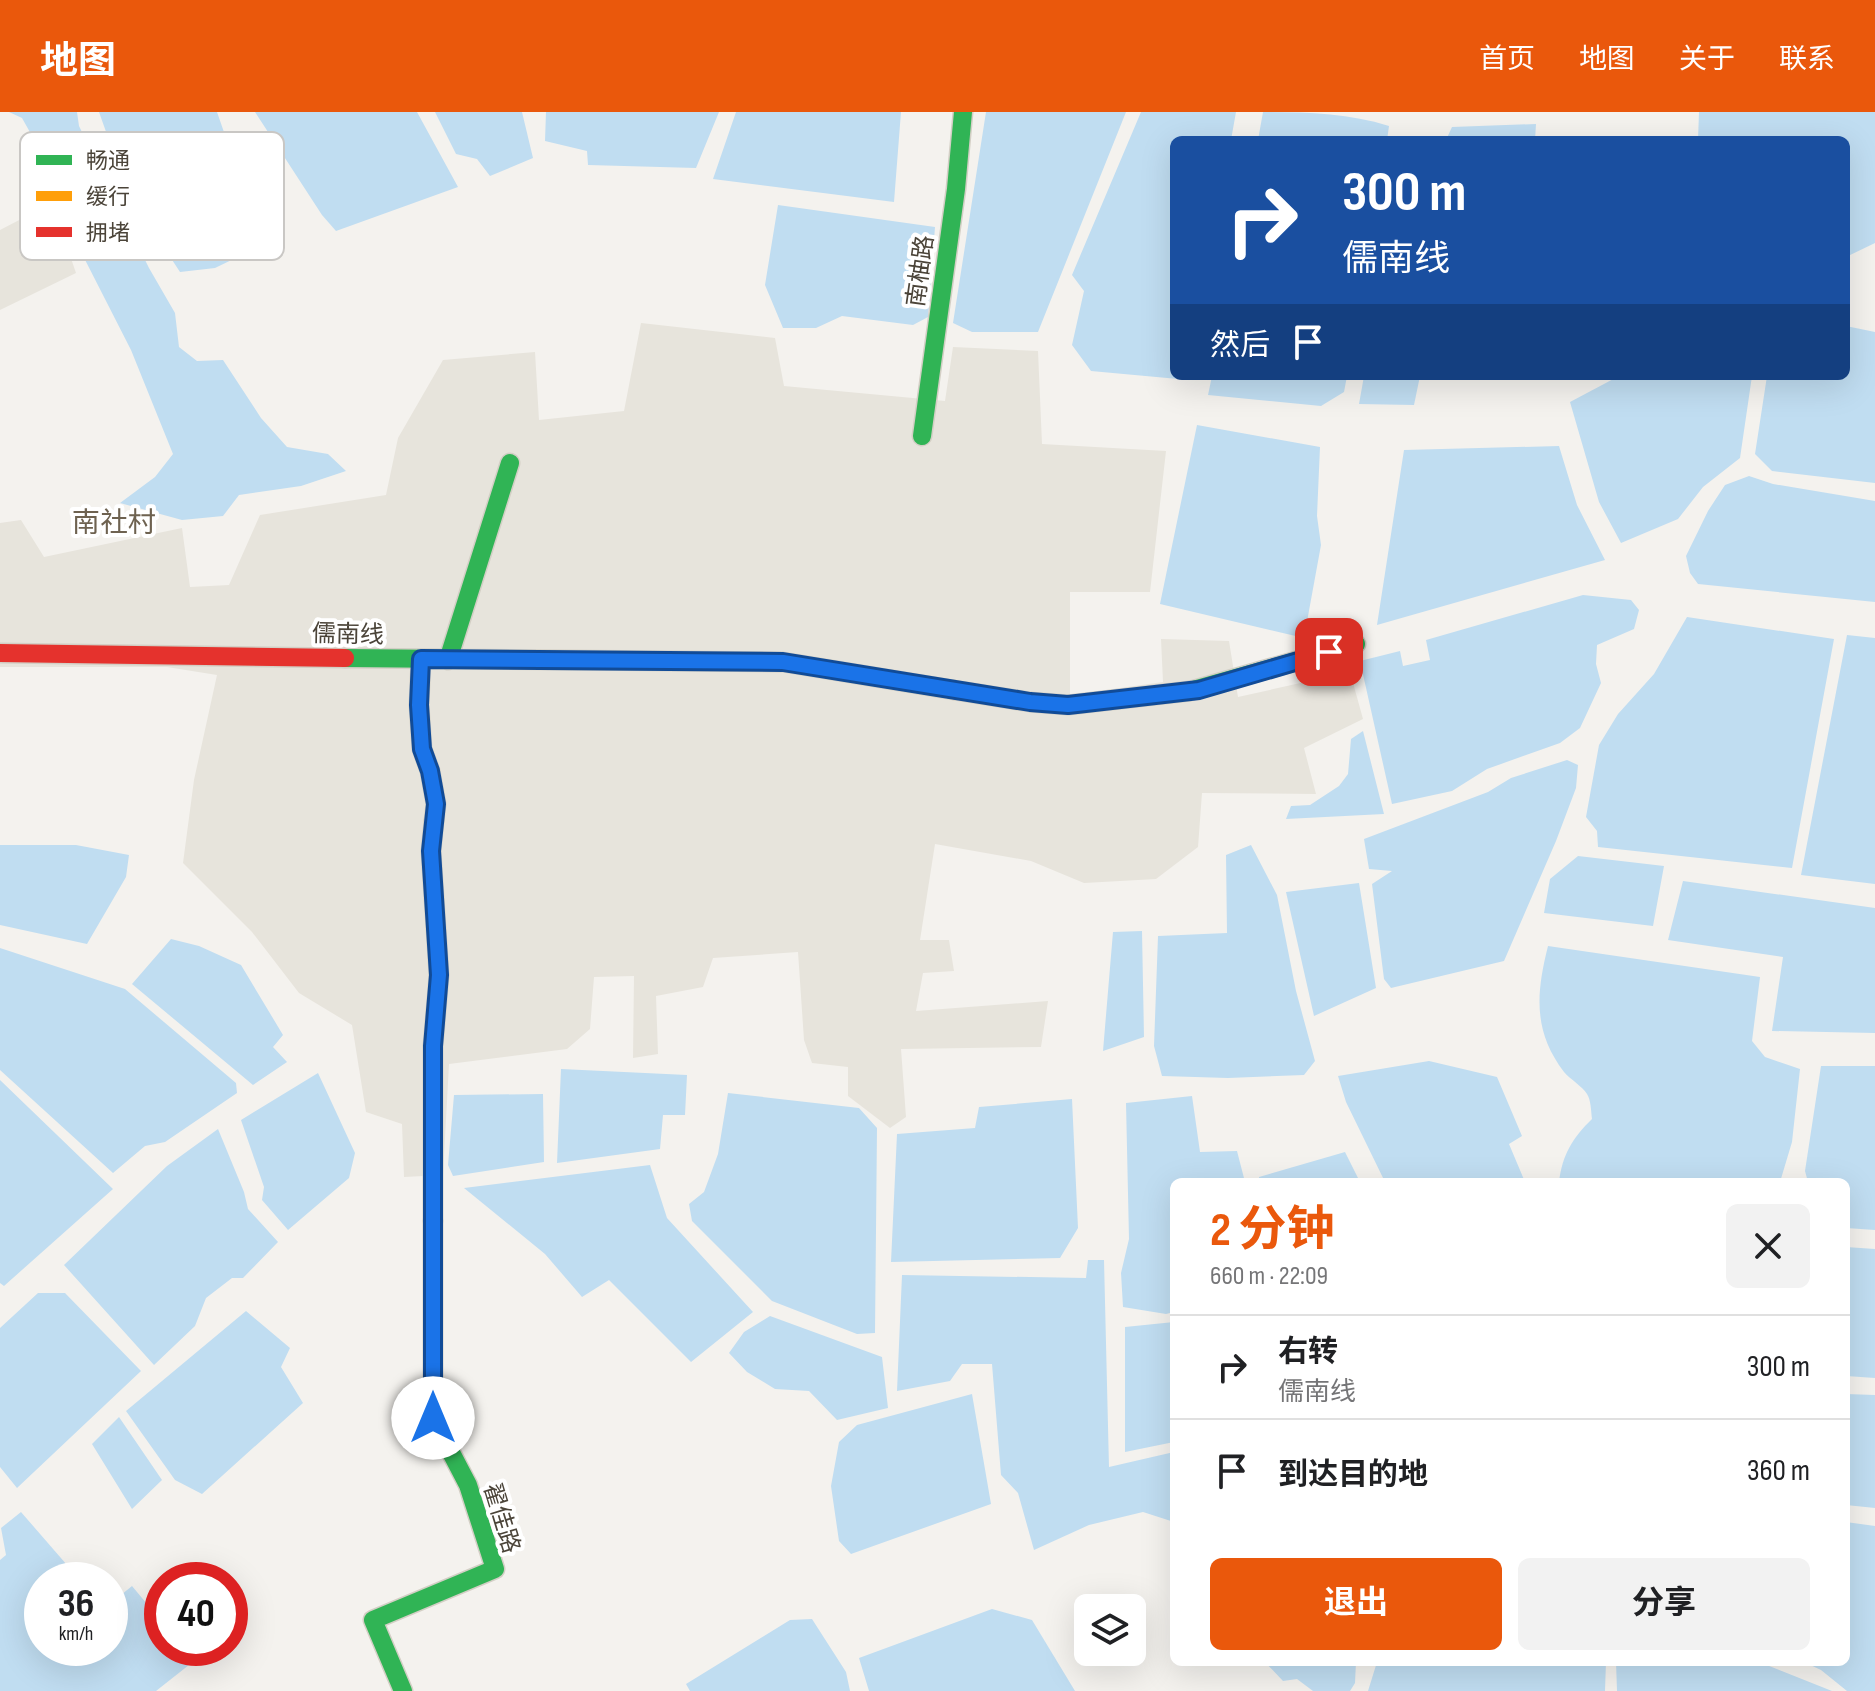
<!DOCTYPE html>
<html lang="zh">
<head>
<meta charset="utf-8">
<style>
	:root { --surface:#fff; --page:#f2f2f2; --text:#202124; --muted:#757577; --line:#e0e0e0; --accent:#ea580c }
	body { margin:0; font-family:"Sofia Sans Condensed","Noto Sans SC",sans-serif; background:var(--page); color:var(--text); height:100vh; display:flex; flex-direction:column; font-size:30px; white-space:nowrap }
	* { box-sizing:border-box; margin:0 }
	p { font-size:26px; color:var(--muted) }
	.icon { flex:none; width:44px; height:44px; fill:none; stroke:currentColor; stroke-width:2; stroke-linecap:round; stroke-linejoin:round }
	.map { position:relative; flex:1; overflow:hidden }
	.side { position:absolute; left:1170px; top:1066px; width:680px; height:488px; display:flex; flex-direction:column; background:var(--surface); border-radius:12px; box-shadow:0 8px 32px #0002 }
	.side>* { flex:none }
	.top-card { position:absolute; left:1170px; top:24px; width:680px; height:244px; border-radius:12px; box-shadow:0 8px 32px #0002; background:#1a4fa0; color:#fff; overflow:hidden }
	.fabs { position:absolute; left:1074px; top:1482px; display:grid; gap:16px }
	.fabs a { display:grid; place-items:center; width:72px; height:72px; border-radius:12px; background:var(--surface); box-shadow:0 8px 32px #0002; font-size:40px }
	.speed { position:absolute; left:24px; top:1450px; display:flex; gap:16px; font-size:40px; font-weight:700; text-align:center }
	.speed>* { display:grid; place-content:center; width:104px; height:104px; border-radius:50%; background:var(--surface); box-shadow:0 8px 32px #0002; line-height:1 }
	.speed small { font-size:20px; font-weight:400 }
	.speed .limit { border:12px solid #d22; background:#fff; color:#111 }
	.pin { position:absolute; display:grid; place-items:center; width:68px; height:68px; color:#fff; margin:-34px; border-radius:16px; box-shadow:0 4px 12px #0006 }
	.me { position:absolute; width:88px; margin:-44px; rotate:0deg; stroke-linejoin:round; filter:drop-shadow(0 0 6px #0008) }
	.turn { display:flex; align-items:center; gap:28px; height:168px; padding:0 40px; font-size:36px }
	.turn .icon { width:104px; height:104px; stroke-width:2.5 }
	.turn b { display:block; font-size:56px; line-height:68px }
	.then { display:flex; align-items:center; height:76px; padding:0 40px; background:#0003; gap:16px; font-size:30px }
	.round { display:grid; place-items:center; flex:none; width:84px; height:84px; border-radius:12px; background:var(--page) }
	.overview { display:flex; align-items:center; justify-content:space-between; height:136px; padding:0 40px }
	h1 { font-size:48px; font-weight:700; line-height:60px; color:var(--accent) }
	.action { display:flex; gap:16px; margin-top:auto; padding:16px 40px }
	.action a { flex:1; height:92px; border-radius:12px; background:var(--accent); color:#fff; font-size:32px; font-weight:700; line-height:92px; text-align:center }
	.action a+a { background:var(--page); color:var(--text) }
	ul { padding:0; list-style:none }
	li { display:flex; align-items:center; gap:24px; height:104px; padding:0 40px; border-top:2px solid var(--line) }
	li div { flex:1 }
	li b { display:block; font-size:30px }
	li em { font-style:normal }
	header { display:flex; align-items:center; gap:48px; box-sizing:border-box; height:112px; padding:0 40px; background:var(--accent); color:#fff }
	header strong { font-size:38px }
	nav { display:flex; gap:44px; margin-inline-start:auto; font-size:28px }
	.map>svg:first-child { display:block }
</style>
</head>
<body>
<header>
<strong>地图</strong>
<nav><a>首页</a><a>地图</a><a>关于</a><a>联系</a></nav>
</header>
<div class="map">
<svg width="1875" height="1579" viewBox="0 0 1875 1579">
	<rect width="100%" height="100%" fill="#f4f2ee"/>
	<!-- residential -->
	<path fill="#e7e4dc" d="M52,91L76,161L0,198V118Z
		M641,211L775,226L784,274L945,289L953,235L1038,239L1042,332L1166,339L1150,480H1070V583L1163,570L1161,527L1229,529L1238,585L1350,560L1363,607L1304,636L1316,682L1202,681L1198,735L1156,767L1084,771L1031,749L935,732L920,828H949L954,859L923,861L916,899L1048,889L1041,935L901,937L906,1005L890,1016L848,984V955L812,951L804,928L798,840L713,846L703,875L656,884L658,942L633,946L634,864L594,865L590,917L567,937L449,952L443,1063L404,1065L402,1012L366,1000L352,913L299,881L252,820L183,751L194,668L217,563L167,555H0V411L21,408L44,445L182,416L190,475L229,473L260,403L386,383L398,326L443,248L535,240L539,308L624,299Z"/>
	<!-- water -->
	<path fill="#c0ddf1" d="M9,0H77L79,14L149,156L175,201L179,235L197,249L223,248L261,306L287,335L328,342L346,359L301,374L239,383L223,404L182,408L120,391L155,365L173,342L131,238L79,136L50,56L22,6Z
		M99,0H217L243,75L273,128L215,156L180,160L127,79Z
		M255,0H417L458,75L336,119L322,103Z
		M435,0H522L533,46L490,64L477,47L456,42Z
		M546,0H719L696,56L588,53L587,39L545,29Z
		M736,0H901L894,90L713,67Z
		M986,0H1126L1038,220H972L953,211Z
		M1141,0H1236L1231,28H1174V264H1190L1189,268L1091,259L1072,233L1084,179L1072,163Z
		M1263,0C1306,0 1348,1 1389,14L1387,28H1258Z
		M1699,0H1875V131L1846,145V28H1698Z
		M1536,12L1535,28H1446L1452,15Z
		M778,93L935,115L928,205L913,213L842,204L816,216H783L765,173Z
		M1846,214L1875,220V371L1772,359L1755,342L1767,264H1846Z
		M1212,264H1347L1344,280L1321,294L1208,283Z
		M1364,264H1420L1414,293L1359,292Z
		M1619,264H1752L1740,346L1703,375L1678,407L1621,431L1599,390L1570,290Z
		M1197,313L1320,335L1317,404L1321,433L1304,526L1160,492Z
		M1559,334L1577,393L1605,448L1377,513L1404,338Z
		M1749,364L1773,372L1875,389V490L1698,472L1690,461L1686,444L1708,399L1725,373Z
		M1583,483L1631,488L1639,498L1634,517L1597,533L1596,552L1601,571L1580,616L1560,631L1487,657L1452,679L1392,692L1360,549L1400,539L1403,554L1430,548L1426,528Z
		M1687,505L1834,527L1792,756L1598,735L1597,719L1586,705L1599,633L1618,602L1654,562Z
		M1847,523L1875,526V772L1801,763Z
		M1363,619L1384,702L1286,707L1291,694L1310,693L1339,674L1348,662L1351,627Z
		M1567,648L1578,653L1576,676L1556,729L1504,849L1391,876L1384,867L1372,772L1392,759L1369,757L1364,727L1488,680L1511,666Z
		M0,733H76L129,743L126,765L87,832L0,813Z
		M1251,733L1277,783L1296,879L1315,949L1304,963L1228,966L1162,964L1154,934L1158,824L1227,821L1226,743Z
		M1578,744L1664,754L1653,814L1544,801L1550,767Z
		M1683,769L1875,796V921L1772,919L1783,845L1668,828Z
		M1359,771L1376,876L1314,904L1286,780Z
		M1142,819L1144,925L1103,939L1113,820Z
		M171,827L199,834L241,853L283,923L273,935L287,950L253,973L132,872Z
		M1548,834L1760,865L1752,929L1765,945L1800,957L1792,1030L1780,1070H1559C1562,1043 1573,1025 1592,1007C1591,999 1591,988 1587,982C1582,974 1571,968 1564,960C1533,919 1536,882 1548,834Z
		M0,836L125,877L236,971L237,981L165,1030L145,1034L113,1061L0,958Z
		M1429,949L1497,965L1522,1024L1509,1032L1525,1070H1385L1346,990L1338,964Z
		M1821,954H1875V1118L1846,1116V1070H1808L1805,1059Z
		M561,957L687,963L685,1003H663L660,1037L557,1051Z
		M318,961L355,1041L349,1066L288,1118L262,1088L264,1075L241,1008Z
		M0,968L113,1077L4,1174L0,1171Z
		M728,981L859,996L877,1016L875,1221L857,1222L772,1189L692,1109L689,1092L704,1080L718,1042Z
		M543,982L544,1050L453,1064L448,1053L454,983Z
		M1192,984L1200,1040L1237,1039L1245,1070H1174V1200L1166,1202L1123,1195L1121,1161L1129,1127L1126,991Z
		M1072,987L1078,1116L1060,1146L891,1150L897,1022L975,1016L979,995Z
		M218,1017L244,1080L248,1097L278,1130L243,1166H232L206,1186L195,1214L154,1253L64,1153L167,1054Z
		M1345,1040L1360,1070H1259V1065Z
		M650,1053L667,1106L753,1200L691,1250L609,1168L582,1185L545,1142L464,1076Z
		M1846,1135L1875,1137V1266L1846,1264Z
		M1088,1148H1104L1109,1355L1174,1340V1410L1143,1400L1089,1413L1034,1438L1018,1381L1001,1363L992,1252H962L950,1269L897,1279L902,1163L1086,1166Z
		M38,1181H65L141,1259L17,1376L0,1355V1216Z
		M246,1199L290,1236L281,1255L303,1291L202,1382L175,1368L126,1299Z
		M770,1204L882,1245L888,1296L837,1308L809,1279L775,1277L747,1260L729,1241L744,1220Z
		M1174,1210V1330L1125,1340V1215Z
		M972,1282L991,1392L851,1442L839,1429L831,1374L839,1330L857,1313Z
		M1846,1282L1875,1283V1396L1846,1393Z
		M119,1305L162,1368L132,1397L92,1332Z
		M21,1400L80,1468H42V1536H110V1492L132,1474L162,1510V1536H184L194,1549L156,1579H0V1448L6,1443L1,1416Z
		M1846,1410L1875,1414V1579H1847L1821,1558L1804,1550H1846Z
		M992,1497L1032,1508L1075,1579H869L859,1546Z
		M812,1507L846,1560L850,1579H690L686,1572L790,1508Z
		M1265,1550H1356L1355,1571L1350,1579H1313L1297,1567L1283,1569Z
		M1377,1550H1606L1605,1579H1368Z
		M1616,1550H1759L1832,1579H1617Z"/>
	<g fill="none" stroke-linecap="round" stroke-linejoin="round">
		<defs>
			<path id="fast" d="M922,324L956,77L963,0
				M345,546L783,550L954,578
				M421,547L419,593L422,637L430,659L436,692L434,709
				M448,548L510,351
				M1190,579L1356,532
				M403,1579L373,1508L495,1457L468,1373L433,1306V1109"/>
			<path id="slow" d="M433,1109V934L439,863L431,739L434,709"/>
			<path id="jam" d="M0,541L345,546
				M954,578L1030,590L1068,593L1190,579"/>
		</defs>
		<!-- fast casing -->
		<use href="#fast" stroke="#d3cfc5" stroke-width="21"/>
		<!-- slow casing -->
		<use href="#slow" stroke="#d3cfc5" stroke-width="21"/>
		<!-- jam casing -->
		<use href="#jam" stroke="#d3cfc5" stroke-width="21"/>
		<!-- fast -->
		<use href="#fast" stroke="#30b455" stroke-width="18"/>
		<!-- slow -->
		<use href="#slow" stroke="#ff9f0a" stroke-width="18"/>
		<!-- jam -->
		<use href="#jam" stroke="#e5322d" stroke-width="18"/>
	</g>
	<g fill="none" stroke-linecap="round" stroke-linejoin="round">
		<defs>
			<path id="route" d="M433,1306V934L439,863L431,739L436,692L430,659L422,637L419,593L421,547L783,550L1030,590L1068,593L1199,578L1329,540"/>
		</defs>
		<!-- route casing -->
		<use href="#route" stroke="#114b97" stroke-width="20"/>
		<!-- route -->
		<use href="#route" stroke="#1a73e8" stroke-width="14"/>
	</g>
	<g text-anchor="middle" stroke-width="8" stroke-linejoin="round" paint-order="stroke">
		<!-- street labels -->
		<g font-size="24" fill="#4b4439" stroke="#fff">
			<text transform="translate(920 159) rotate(-82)" y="8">南柚路</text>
			<text transform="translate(348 522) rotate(1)" y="8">儒南线</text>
			<text transform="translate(502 1406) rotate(73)" y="8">翟佳路</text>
		</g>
		<!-- quarter labels -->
		<g font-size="28" fill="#6e6250" stroke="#fff">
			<text x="114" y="420">南社村</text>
		</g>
	</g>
	<!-- legend -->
	<rect x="20" y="20" width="264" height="128" rx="12" fill="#fff" stroke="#c9c7c4" stroke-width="2"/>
	<rect x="36" y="43" width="36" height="10" fill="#30b455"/>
	<rect x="36" y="79" width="36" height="10" fill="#ff9f0a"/>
	<rect x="36" y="115" width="36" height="10" fill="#e5322d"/>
	<g font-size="22" fill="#4b4439">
		<text x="86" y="56">畅通</text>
		<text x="86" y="92">缓行</text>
		<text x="86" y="128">拥堵</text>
	</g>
</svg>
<div class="fabs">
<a><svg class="icon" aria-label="layers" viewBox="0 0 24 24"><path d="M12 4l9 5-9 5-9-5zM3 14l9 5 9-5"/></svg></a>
</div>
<div class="speed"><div>36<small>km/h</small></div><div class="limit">40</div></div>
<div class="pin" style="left:1329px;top:540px;background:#d93025"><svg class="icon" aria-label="arrive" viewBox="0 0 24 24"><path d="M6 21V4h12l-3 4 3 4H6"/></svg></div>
<svg class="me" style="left:433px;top:1306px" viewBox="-20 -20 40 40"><circle r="19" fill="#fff"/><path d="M0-13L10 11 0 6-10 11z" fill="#1a73e8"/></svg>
<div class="top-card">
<div class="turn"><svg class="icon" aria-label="right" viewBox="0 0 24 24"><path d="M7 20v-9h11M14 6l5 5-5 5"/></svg><div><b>300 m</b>儒南线</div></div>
<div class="then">然后<svg class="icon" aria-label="arrive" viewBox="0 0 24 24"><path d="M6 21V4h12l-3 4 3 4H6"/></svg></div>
</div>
<section class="side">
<div class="overview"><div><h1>2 分钟</h1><p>660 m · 22:09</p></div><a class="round"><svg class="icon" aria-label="close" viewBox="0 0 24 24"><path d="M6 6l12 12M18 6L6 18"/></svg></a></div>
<ul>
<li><svg class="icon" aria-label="right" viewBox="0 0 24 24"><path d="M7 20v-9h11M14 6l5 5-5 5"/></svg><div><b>右转</b><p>儒南线</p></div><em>300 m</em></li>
<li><svg class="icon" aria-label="arrive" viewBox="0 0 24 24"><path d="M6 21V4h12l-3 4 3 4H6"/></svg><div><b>到达目的地</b></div><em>360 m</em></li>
</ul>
<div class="action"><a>退出</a><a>分享</a></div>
</section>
</div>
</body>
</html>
